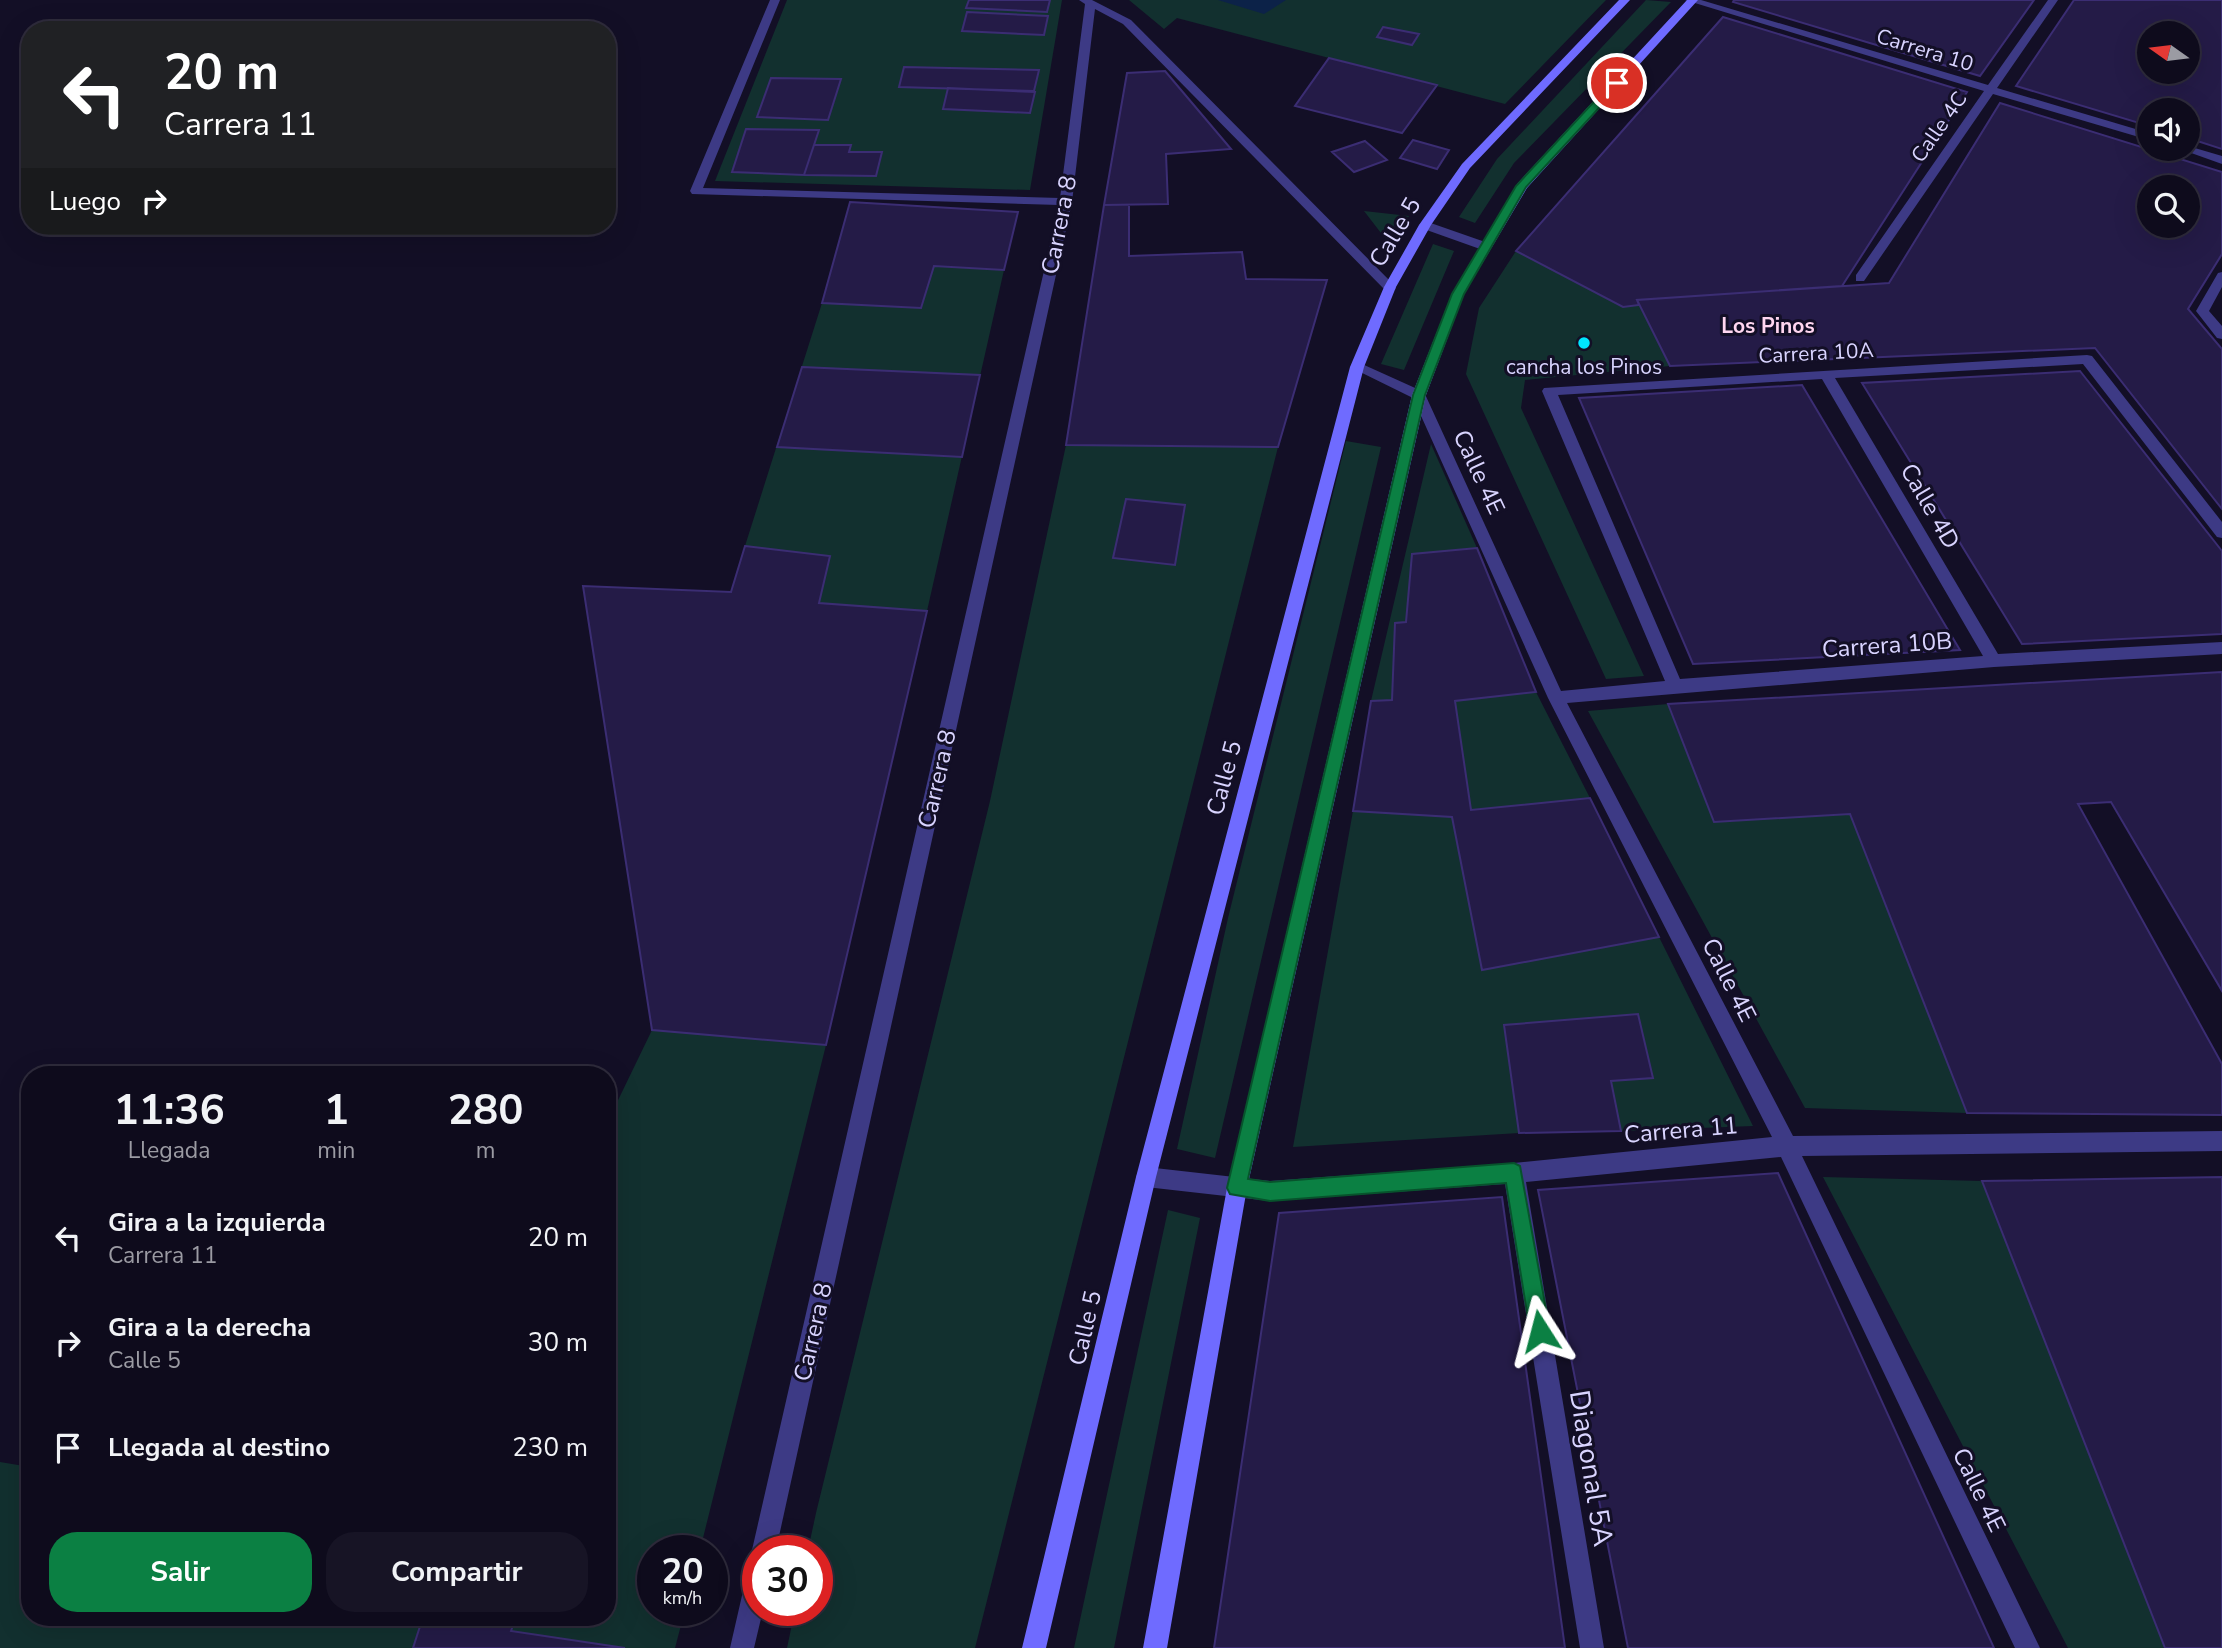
<!DOCTYPE html>
<html lang="es">
<head>
<meta charset="utf-8">
<style>
	:root { --surface:#0e0b1c; --page:#171425; --text:#f1f3f6; --muted:#9b9ba3; --line:#2e2b3b; --accent:#0b8043 }
	body { margin:0; font-family:"Nunito Sans",sans-serif; background:var(--page); color:var(--text); height:100vh; display:flex; flex-direction:column; font-size:26px; white-space:nowrap }
	* { box-sizing:border-box; margin:0 }
	p { font-size:23px; color:var(--muted) }
	.icon { flex:none; width:38px; height:38px; fill:none; stroke:currentColor; stroke-width:2; stroke-linecap:round; stroke-linejoin:round }
	.map { position:relative; flex:1; overflow:hidden }
	.drawer { position:absolute; left:21px; top:1066px; width:595px; height:560px; display:flex; flex-direction:column; background:var(--surface); border-radius:28px; box-shadow:0 7px 28px #0002,0 0 0 2px var(--line) }
	.drawer>* { flex:none }
	.top-card { position:absolute; left:21px; top:21px; width:595px; height:214px; border-radius:28px; box-shadow:0 7px 28px #0002,0 0 0 2px var(--line); background:#202124; color:#fff; overflow:hidden }
	.needle { width:46px; rotate:284deg }
	.fabs { position:absolute; left:2137px; top:21px; display:grid; gap:14px }
	.fabs a { display:grid; place-items:center; width:63px; height:63px; border-radius:50%; background:var(--surface); box-shadow:0 7px 28px #0002,0 0 0 2px var(--line); font-size:35px }
	.speed { position:absolute; left:637px; top:1535px; display:flex; gap:14px; font-size:35px; font-weight:700; text-align:center }
	.speed>* { display:grid; place-content:center; width:91px; height:91px; border-radius:50%; background:var(--surface); box-shadow:0 7px 28px #0002,0 0 0 2px var(--line); line-height:1 }
	.speed small { font-size:18px; font-weight:400 }
	.speed .limit { border:10px solid #d22; background:#fff; color:#111 }
	.pin { position:absolute; display:grid; place-items:center; width:60px; height:60px; color:#fff; margin:-30px; border:4px solid #fff; border-radius:50%; box-shadow:0 2px 7px #0007 }
	.me { position:absolute; width:77px; margin:-38px; rotate:351deg; stroke-linejoin:round; filter:drop-shadow(0 0 5px #0008) }
	.turn { display:flex; align-items:center; gap:24px; height:147px; padding:0 28px; font-size:32px }
	.turn .icon { width:91px; height:91px; stroke-width:2.5 }
	.turn b { display:block; font-size:49px; line-height:60px }
	.then { display:flex; align-items:center; height:66px; padding:0 28px; background:#0003; gap:14px; font-size:26px }
	.eta { display:flex; justify-content:space-evenly; align-items:center; height:119px; text-align:center }
	.eta b { font-size:42px; font-weight:700; line-height:49px }
	.primary-button { display:flex; gap:14px; margin-top:auto; padding:14px 28px }
	.primary-button a { flex:1; height:80px; border-radius:28px; background:var(--accent); color:#fff; font-size:28px; font-weight:700; line-height:80px; text-align:center }
	.primary-button a+a { background:var(--page); color:var(--text) }
	ul { padding:0; list-style:none }
	li { display:flex; align-items:center; gap:21px; height:105px; padding:0 28px }
	li div { flex:1 }
	li b { display:block; font-size:26px }
	li em { font-style:normal }
	.map>svg:first-child { display:block }
</style>
</head>
<body>
<div class="map">
<svg width="2222" height="1648" viewBox="0 0 2222 1648">
	<rect width="100%" height="100%" fill="#130f26"/>
	<!-- green -->
	<path fill="#12302f" d="M787,0H1062L1030,190L715,181Z
		M1129,0H1606L1505,104L1177,18L1164,29Z
		M1646,0L1671,2L1514,163L1475,223L1459,217L1497,159Z
		M1364,211L1409,216L1391,246Z
		M1433,244L1454,251L1404,370L1381,364Z
		M1516,251L1623,307L1639,305L1670,366L1525,380L1521,408L1644,676L1606,679L1466,374L1479,308Z
		M934,266L1004,270L927,611L819,603L829,556L745,546L822,303L921,308Z
		M1346,441L1381,447L1215,1158L1177,1149L1228,918Z
		M1431,444L1477,548L1412,554L1406,622L1395,624L1392,700L1371,701Z
		M1066,445L1278,447L975,1648H787L795,1610H817V1550H808L816,1513L990,801Z
		M1536,692L1590,798L1471,810L1455,701Z
		M1668,704L1714,822L1850,814L1967,1113L1805,1108L1588,711Z
		M1353,811L1452,817L1482,970L1659,937L1753,1126L1621,1131L1611,1081L1653,1078L1637,1014L1505,1026L1519,1133L1293,1147Z
		M652,1030L826,1045L700,1550H653V1610H685L675,1648H0V1462L30,1467V1617H607V1123Z
		M1823,1177L1982,1181L2165,1648H2068Z
		M1168,1210L1200,1218L1114,1648H1074Z"/>
	<!-- water -->
	<path fill="#0c2248" d="M1218,0H1286L1264,14Z"/>
	<!-- building -->
	<path fill="#241b47" stroke="#3b2d73" stroke-width="2" fill-rule="evenodd" d="M969,0H1050L1047,12L966,8Z
		M1734,0H2034L1980,76L1733,2Z
		M2074,0H2222V149L2188,138V110H2149V126L2016,86ZM2149,33H2188V72H2149Z
		M967,12L1048,16L1044,35L962,31Z
		M1723,17L1967,92L1842,286L1637,300L1639,305L1623,307L1516,251Z
		M1383,27L1419,34L1412,45L1377,37Z
		M1329,58L1437,85L1402,133L1295,106Z
		M904,67L1039,70L1034,91L899,87Z
		M1165,71L1231,149L1166,154L1168,204L1104,205L1127,73Z
		M771,78L841,79L828,120L757,117Z
		M948,88L1035,92L1030,113L943,109Z
		M2000,103L2222,172V254L2188,309L2222,349V509L2095,348L1670,366L1637,300L1889,283ZM2149,187H2188V226H2149Z
		M746,129L819,130L804,175L732,172Z
		M1413,140L1449,150L1437,169L1400,158Z
		M1365,141L1387,160L1354,172L1332,152Z
		M814,145H851L849,152H882L876,176L804,175Z
		M850,202L1018,212L1004,270L934,266L921,308L822,303Z
		M1104,205H1129V256L1242,252L1246,279L1327,280L1278,447L1066,445Z
		M802,367L980,375L962,457L777,447Z
		M2080,371L2222,551V634L2022,644L1862,383Z
		M1802,385L1960,650L1693,664L1579,398Z
		M1126,499L1185,505L1175,565L1113,558Z
		M745,546L830,556L819,603L927,611L826,1045L652,1030L583,586L731,592Z
		M1477,548L1536,692L1455,701L1471,810L1590,798L1659,937L1482,970L1452,817L1353,811L1371,701L1392,700L1395,623L1406,622L1412,554Z
		M2222,672V991L2111,802L2078,804L2222,1064V1115L1967,1113L1850,814L1714,822L1668,704Z
		M1638,1014L1653,1078L1611,1081L1621,1131L1519,1133L1504,1025Z
		M1778,1173L1994,1648H1628L1538,1190Z
		M2222,1177V1648H2165L1982,1181Z
		M1502,1197L1565,1648H1214L1279,1213Z
		M423,1617H516L511,1631L625,1648H413Z"/>
	<g fill="none" stroke-linecap="round" stroke-linejoin="round">
		<!-- street -->
		<path fill="#3d3a85" fill-rule="evenodd" d="M770,0H780L703,188L1060,198L1085,4L1079,0H1092L1131,20L1396,287L1395,290H1385L1123,24L1095,9L1072,202L776,1550H758V1559L752,1550L1059,205L692,194L690,191Z
			M1685,0H1701L1988,85L2048,0H2058L1997,88L2149,133V140L1993,94L1864,281H1856V275L1984,91Z
			M2188,146L2222,156V164L2180,149H2188Z
			M1425,221L1488,243L1490,246L1484,250L1480,249L1421,228L1419,225Z
			M2222,272V287L2209,311L2222,326V339L2217,338L2196,311L2218,273Z
			M2087,355L2092,356L2222,522V538L2217,537L2083,364L1835,378L1998,654L2222,642V654L1994,667L1567,703L1793,1136L2222,1131V1151L1802,1156L2040,1648H2015L1781,1157L1526,1182L1604,1648H1580L1505,1184L1270,1201L1146,1187L1139,1184L1136,1177L1139,1170L1146,1167L1270,1181L1514,1163L1772,1137L1548,698L1413,398L1350,367L1357,363L1362,364L1424,392L1561,691L1665,681L1542,391L1544,388ZM1822,379L1983,656L1680,679L1558,395Z
			M758,1566V1610H763L754,1648H730L746,1578L749,1569Z"/>
		<!-- secondary -->
		<path fill="#6f6bff" fill-rule="evenodd" d="M1619,0H1630L1470,168L1431,225L1396,287L1364,367L1156,1177L1046,1648H1022L1136,1177L1350,367L1384,287L1419,225L1462,164Z
			M1687,0H1698L1527,188L1464,294L1426,395L1247,1188L1167,1648H1143L1227,1188L1412,395L1452,294L1518,183Z"/>
	</g>
	<!-- route -->
	<path fill="#0b8043" stroke="#07532c" stroke-width="2" d="M1613,81L1622,83L1526,187L1464,294L1425,395L1248,1179L1270,1182L1514,1163L1520,1166L1550,1331L1547,1338L1540,1341L1533,1338L1530,1331L1506,1183L1270,1201L1230,1194L1227,1188L1413,395L1452,294L1516,186Z"/>
	<!-- markers -->
	<circle fill="#00e5ff" stroke="#130f26" stroke-width="2.5" cx="1584" cy="343" r="7"/>
	<g text-anchor="middle" stroke-width="6" stroke-linejoin="round" paint-order="stroke">
		<!-- far-street labels -->
		<g font-size="21" fill="#d9d4ff" stroke="#130f26">
			<text transform="translate(1925 50) rotate(17)" y="7">Carrera 10</text>
			<text transform="translate(1939 127) rotate(-55)" y="7">Calle 4C</text>
			<text transform="translate(1816 353) rotate(-3)" y="7">Carrera 10A</text>
		</g>
		<!-- far-neighbourhood labels -->
		<g font-size="21" font-weight="bold" fill="#ffd6f0" stroke="#130f26">
			<text x="1768" y="333">Los Pinos</text>
		</g>
		<!-- far-poi labels -->
		<g font-size="21" fill="#d9d4ff" stroke="#130f26">
			<text x="1584" y="374">cancha los Pinos</text>
		</g>
		<!-- street labels -->
		<g font-size="24" fill="#d9d4ff" stroke="#130f26">
			<text transform="translate(1059 225) rotate(-79)" y="8">Carrera 8</text>
			<text transform="translate(1395 232) rotate(-59)" y="8">Calle 5</text>
			<text transform="translate(1479 472) rotate(65)" y="8">Calle 4E</text>
			<text transform="translate(1930 506) rotate(60)" y="8">Calle 4D</text>
			<text transform="translate(1887 645) rotate(-4)" y="8">Carrera 10B</text>
			<text transform="translate(1224 778) rotate(-75)" y="8">Calle 5</text>
			<text transform="translate(937 779) rotate(-77)" y="8">Carrera 8</text>
			<text transform="translate(1729 980) rotate(63)" y="8">Calle 4E</text>
			<text transform="translate(1681 1130) rotate(-5)" y="8">Carrera 11</text>
			<text transform="translate(1085 1328) rotate(-77)" y="8">Calle 5</text>
			<text transform="translate(813 1332) rotate(-77)" y="8">Carrera 8</text>
			<text transform="translate(1979 1490) rotate(64)" y="8">Calle 4E</text>
		</g>
		<!-- near-street labels -->
		<g font-size="28" fill="#d9d4ff" stroke="#130f26">
			<text transform="translate(1592 1468) rotate(81)" y="10">Diagonal 5A</text>
		</g>
	</g>
</svg>
<div class="fabs">
<a><svg class="needle" viewBox="-14 -14 28 28"><path d="M0-13l5 13h-10z" fill="#e53935"/><path d="M0 13l5-13h-10z" fill="#9b9ba3"/></svg></a>
<a><svg class="icon" aria-label="sound" viewBox="0 0 24 24"><path d="M4 9h4l5-4v14l-5-4H4zM17 9q2 3 0 6"/></svg></a>
<a><svg class="icon" aria-label="search" viewBox="0 0 24 24"><circle cx="10" cy="10" r="6"/><path d="M15 15l6 6"/></svg></a>
</div>
<div class="speed"><div>20<small>km/h</small></div><div class="limit">30</div></div>
<div class="pin" style="left:1617px;top:83px;background:#d93025"><svg class="icon" aria-label="arrive" viewBox="0 0 24 24"><path d="M6 21V4h12l-3 4 3 4H6"/></svg></div>
<svg class="me" style="left:1540px;top:1331px" viewBox="-20 -20 40 40"><path d="M0-17L14 15 0 8-14 15z" fill="#0b8043" stroke="#fff" stroke-width="4"/></svg>
<div class="top-card">
<div class="turn"><svg class="icon" aria-label="left" viewBox="0 0 24 24"><path d="M17 20v-9H6M10 6l-5 5 5 5"/></svg><div><b>20 m</b>Carrera 11</div></div>
<div class="then">Luego<svg class="icon" aria-label="right" viewBox="0 0 24 24"><path d="M7 20v-9h11M14 6l5 5-5 5"/></svg></div>
</div>
<section class="drawer">
<div class="eta">
<div><b>11:36</b><p>Llegada</p></div>
<div><b>1</b><p>min</p></div>
<div><b>280</b><p>m</p></div>
</div>
<ul>
<li><svg class="icon" aria-label="left" viewBox="0 0 24 24"><path d="M17 20v-9H6M10 6l-5 5 5 5"/></svg><div><b>Gira a la izquierda</b><p>Carrera 11</p></div><em>20 m</em></li>
<li><svg class="icon" aria-label="right" viewBox="0 0 24 24"><path d="M7 20v-9h11M14 6l5 5-5 5"/></svg><div><b>Gira a la derecha</b><p>Calle 5</p></div><em>30 m</em></li>
<li><svg class="icon" aria-label="arrive" viewBox="0 0 24 24"><path d="M6 21V4h12l-3 4 3 4H6"/></svg><div><b>Llegada al destino</b></div><em>230 m</em></li>
</ul>
<div class="primary-button"><a>Salir</a><a>Compartir</a></div>
</section>
</div>
</body>
</html>
